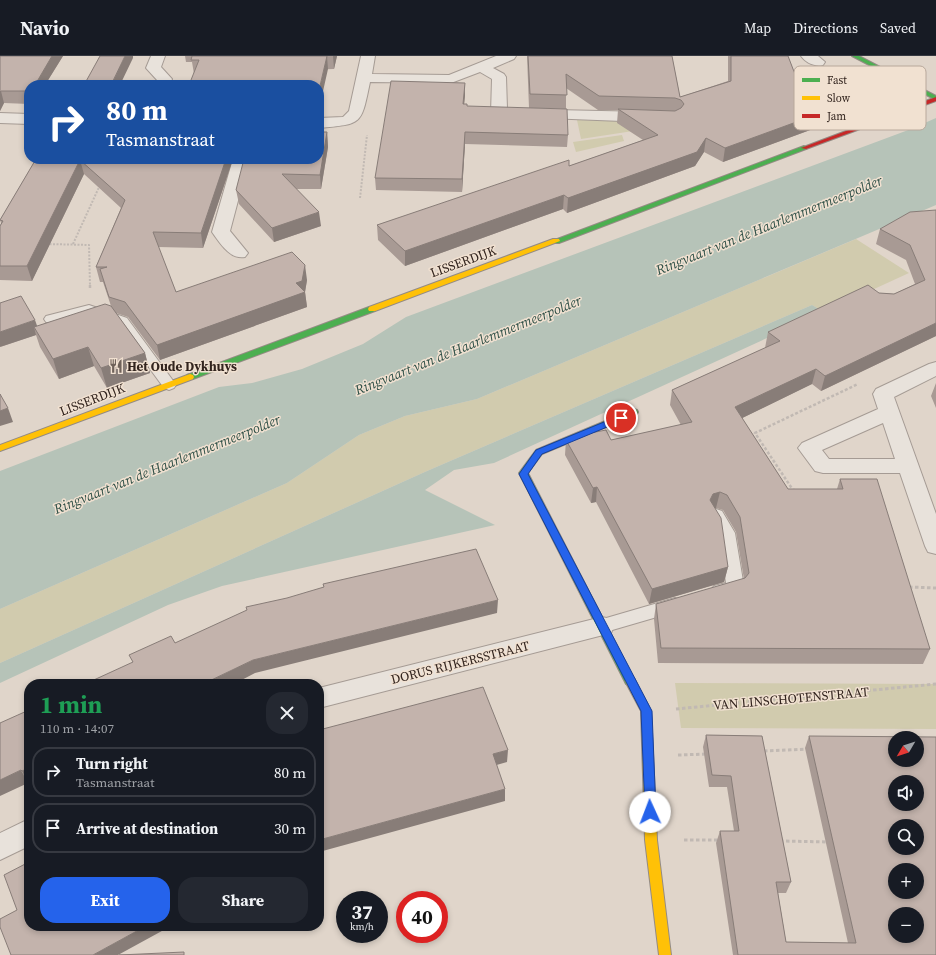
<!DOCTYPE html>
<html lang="en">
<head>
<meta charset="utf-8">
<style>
	:root { --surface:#171b24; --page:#242831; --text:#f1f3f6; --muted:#9ea1a6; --line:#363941; --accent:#2563eb }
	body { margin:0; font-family:"Source Serif 4",serif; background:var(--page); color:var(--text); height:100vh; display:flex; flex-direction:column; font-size:15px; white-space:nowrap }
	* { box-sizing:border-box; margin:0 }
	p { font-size:13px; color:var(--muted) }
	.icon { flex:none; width:22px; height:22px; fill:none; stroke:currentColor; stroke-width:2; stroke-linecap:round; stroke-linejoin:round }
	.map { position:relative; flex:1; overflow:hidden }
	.sheet { position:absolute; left:24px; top:623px; width:300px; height:252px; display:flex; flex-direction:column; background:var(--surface); border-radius:16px; box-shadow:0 2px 6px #0003 }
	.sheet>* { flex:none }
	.guide { position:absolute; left:24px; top:24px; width:300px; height:84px; border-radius:16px; box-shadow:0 2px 6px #0003; background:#1a4fa0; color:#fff; overflow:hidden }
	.needle { width:26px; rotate:231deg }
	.fabs { position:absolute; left:888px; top:675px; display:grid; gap:8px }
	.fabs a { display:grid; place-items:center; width:36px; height:36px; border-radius:50%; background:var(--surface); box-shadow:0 2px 6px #0003; font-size:20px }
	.speed { position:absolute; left:336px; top:835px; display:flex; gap:8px; font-size:20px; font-weight:700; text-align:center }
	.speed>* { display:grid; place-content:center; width:52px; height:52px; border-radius:50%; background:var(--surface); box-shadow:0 2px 6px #0003; line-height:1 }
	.speed small { font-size:10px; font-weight:400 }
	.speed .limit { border:6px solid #d22; background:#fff; color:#111 }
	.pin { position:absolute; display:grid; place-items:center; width:34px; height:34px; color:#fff; margin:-17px; border:2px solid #fff; border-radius:50%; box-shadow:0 1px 4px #0007 }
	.me { position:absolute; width:44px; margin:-22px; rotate:358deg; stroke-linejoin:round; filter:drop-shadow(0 0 3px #0008) }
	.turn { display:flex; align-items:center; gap:14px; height:84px; padding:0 16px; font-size:18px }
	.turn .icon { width:52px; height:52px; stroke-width:2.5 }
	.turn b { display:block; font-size:28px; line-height:34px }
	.round { display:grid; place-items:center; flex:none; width:42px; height:42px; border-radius:16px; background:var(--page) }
	.overview { display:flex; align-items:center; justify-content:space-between; height:68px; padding:0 16px }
	h1 { font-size:24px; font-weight:700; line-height:30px; color:#1e9e55 }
	.action { display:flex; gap:8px; margin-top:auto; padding:8px 16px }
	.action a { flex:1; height:46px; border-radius:16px; background:var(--accent); color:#fff; font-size:16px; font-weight:700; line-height:46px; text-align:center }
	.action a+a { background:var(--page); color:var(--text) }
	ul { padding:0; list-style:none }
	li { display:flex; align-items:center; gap:12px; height:50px; margin:0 8px 6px; padding:0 8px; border:2px solid var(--line); border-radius:16px }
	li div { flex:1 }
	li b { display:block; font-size:15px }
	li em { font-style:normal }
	header { display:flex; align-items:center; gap:24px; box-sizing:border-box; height:56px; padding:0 20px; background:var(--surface); border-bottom:1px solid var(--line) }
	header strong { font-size:19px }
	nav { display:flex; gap:22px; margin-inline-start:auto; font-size:14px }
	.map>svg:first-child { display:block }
</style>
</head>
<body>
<header>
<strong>Navio</strong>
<nav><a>Map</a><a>Directions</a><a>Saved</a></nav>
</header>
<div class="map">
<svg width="936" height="899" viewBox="0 0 936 899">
	<rect width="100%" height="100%" fill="#e0d5ca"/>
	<!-- green -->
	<path fill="#d1cbae" d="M577,64L634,65L646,73L581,83Z
		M622,79L624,85L576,96L573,86Z
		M856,183L909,217L824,256L812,249L427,415L0,607V553L287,427L359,379L405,360L477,343Z
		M675,627L936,628V673L681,672Z"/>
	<!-- water -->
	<path fill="#b6c3b8" d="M936,62V149L477,343L405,360L359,379L287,427L0,553V415L219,331L252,327L302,313L363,288L406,261L911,73Z
		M812,249L824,256L494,407L454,414L425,434L495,469L222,530L168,549L0,627V607L427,415Z"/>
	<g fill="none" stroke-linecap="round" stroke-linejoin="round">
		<defs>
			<path id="lane" d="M89,249L127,262L174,326L176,329L174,332L169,334L164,332L117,268L88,257L51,267L46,266L44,263L46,260Z
				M716,453L722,455L735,477L744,531L741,536L720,542L714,540L711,535L714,530L726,527L719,477L708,459L710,455Z
				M675,542L681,544L684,549L681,554L602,577L596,575L593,570L596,565Z"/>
			<path id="street" d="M151,0H165L161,11L172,23L170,29H156L157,24L146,12Z
				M361,0H375L372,18L449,19L496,0H516L514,3L493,12L504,18L506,21L507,53L648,56L653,58L656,61L653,64L648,66L494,60L491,57L492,23L480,16L451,27L370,26C361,69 363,68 319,72V62L343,61L349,55Z
				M801,0H818L825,6L823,9C815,11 806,7 801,0Z
				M0,57L29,58V68L0,67Z
				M233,103H249L230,175L248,197L245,201C230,204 220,187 212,176Z
				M936,306V320L894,341L936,458V498L928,496L925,490L900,417H823L815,415L798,392L802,387L878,353L873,338L876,333L929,308ZM883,367L895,403H829L822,394Z
				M602,561L611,563L614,570L611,577L319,652V632Z
				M29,763V790L0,804V777Z"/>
			<path id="fast" d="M852,0H859L936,40V44Z
				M804,90L807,92L806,93L559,187H553L552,185Z
				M369,251H375L376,253L375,255L193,323H187L186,321L187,319Z
				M634,353L637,354L638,356L637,358L542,398L528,417L635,625L634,628L630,629L626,628L519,417L536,394Z"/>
			<path id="slow" d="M553,183H559L560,185L375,255H369L368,253L369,251Z
				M190,318L193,319L194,321L193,323L0,395V389Z
				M630,621L634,622L651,655L657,784L671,899H659L645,784L641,655L625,625L626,622Z"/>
			<path id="jam" d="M936,41V45L806,93L801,92Z"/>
		</defs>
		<!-- lane casing -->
		<use href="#lane" stroke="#a59b94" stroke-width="2"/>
		<!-- street casing -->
		<use href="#street" stroke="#a59b94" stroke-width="2"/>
		<!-- fast casing -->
		<use href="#fast" stroke="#948b84" stroke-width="2"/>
		<!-- slow casing -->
		<use href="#slow" stroke="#948b84" stroke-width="2"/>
		<!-- jam casing -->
		<use href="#jam" stroke="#948b84" stroke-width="2"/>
		<!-- path-far2 -->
		<path stroke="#c1b9b3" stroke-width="2" stroke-dasharray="2 1.5" stroke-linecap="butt" d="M360,142L367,79
			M46,188L89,189L90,230
			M73,188L100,129"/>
		<!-- path-far1 -->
		<path stroke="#c1b9b3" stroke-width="2.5" stroke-dasharray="3 2" stroke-linecap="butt" d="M90,229V232
			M795,434H793L755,377L858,328"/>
		<!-- path -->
		<path stroke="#c1b9b3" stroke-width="3" stroke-dasharray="3.5 2.5" stroke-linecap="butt" d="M909,531L936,532
			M676,653L936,628
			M764,695L809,693
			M678,699L707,698
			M684,784H721
			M780,785L829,786"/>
		<!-- lane -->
		<use href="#lane" fill="#e8e2db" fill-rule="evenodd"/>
		<!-- street -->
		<use href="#street" fill="#e8e2db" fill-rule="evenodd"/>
		<!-- fast -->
		<use href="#fast" fill="#4caf50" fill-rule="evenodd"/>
		<!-- slow -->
		<use href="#slow" fill="#ffc107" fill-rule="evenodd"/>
		<!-- jam -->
		<use href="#jam" fill="#c62828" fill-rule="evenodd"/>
	</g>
	<!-- wall -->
	<path fill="#a89a94" d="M0,0H63L45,29H29V48L4,47L0,55Z
		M185,0H337L334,13L194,18L192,6H186Z
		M527,0H672L680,41L728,25V0H788L798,26L862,42L859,56L723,106L704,96L695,110L567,157L563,153L405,210L378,184L377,169L569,110L643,84L617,67L618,54H598L566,32V53L529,52Z
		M465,27V39L464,48L467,50L568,79L567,91L465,88L462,136L376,134L375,122Z
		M327,76L328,91L321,133H296L321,170L274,186L239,148L236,134Z
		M36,103H233L203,192L158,191L176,236L307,224L305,236L307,251L160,304L128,261L116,257L145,297L150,317L107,332L94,310L59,323L40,291L36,279L0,291L37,270L111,250L103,226H100L96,211L121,152L84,118L32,225L0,224V170L1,167L0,164Z
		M936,154V280L821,335L812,328L742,362L788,433H837L840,423L930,593L923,608L658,607L654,563L656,548L744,523L736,476L723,454L716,452H715L728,511L724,526L649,548L596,446L591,447L565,399L566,384L570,383V381L611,384L681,369L670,349L672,334L765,292L768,276L879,237L894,238L915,228L906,204L876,188L880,173Z
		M936,327V352L931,340Z
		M706,679L762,680L791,826L786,837H778L786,886L848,887L805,692L809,680L936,899H733L716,787L720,775H734L727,731H709L703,691Z"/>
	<!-- shaded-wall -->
	<path fill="#887d78" d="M52,0H63L45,29H35Z
		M125,0H133V2L120,29H111Z
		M327,0L328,13L319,53V34Z
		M333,0H337L334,13Z
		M465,27V39L463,60V48Z
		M1,35L4,47L0,55V36Z
		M862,42L859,56L723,106L725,92Z
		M327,76L328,91L321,133L320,119Z
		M465,76V88L462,136V123Z
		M706,82L704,96L695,110L567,157L568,142Z
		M226,103H233L203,192L201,177Z
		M80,104L84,118L32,225L27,210Z
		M564,139L563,153L405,210V195Z
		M319,156L321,170L274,186L272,172Z
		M305,209L307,224L305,236L307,251L160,304L157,289L296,227Z
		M35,264L40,278L34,271L36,279L0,291V276Z
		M936,267V280L821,335L825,320Z
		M88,291L94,310L59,323L53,303Z
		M145,297L150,317L107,332L101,312Z
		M816,313L812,328L732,367L735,351Z
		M8,352L13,366L0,370V355Z
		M597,431L596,446L591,447L593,432Z
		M720,436L716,452L710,454V444L713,438Z
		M728,511L724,526L649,548L652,533Z
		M498,544L497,557L255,617L234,628H203L253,604Z
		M508,694L507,706L493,710V698Z
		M29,712V728H28L22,715Z
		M21,714L28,727L0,740V724Z
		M505,733V745L319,796V784Z
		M146,870H171L118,899H93Z"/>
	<!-- building -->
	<path fill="#c3b3ac" stroke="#887d78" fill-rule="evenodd" d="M0,0H52L35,29H29V35H1L0,36Z
		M100,0H125L111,29H84Z
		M192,0H327L319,34V29H189L199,4H191Z
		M528,0H672L680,41L731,25V0H788L798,26L820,19L862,42L725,92L706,82L697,96L568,142L564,139L405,195L377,169L569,104V110L658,79L618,53L675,55L681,52L684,48L681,44L675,42L599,40L566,18L567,39L530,38Z
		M391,25L465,27L463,48H467V50L567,53L568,79L465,76L462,123L375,122Z
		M319,76H327L320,119L282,118L319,156L272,172L236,134L244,103H319Z
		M36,103H226L201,177L153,176L176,236L292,196L305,209L302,225L296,227L305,236L157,289L125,246L109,241L100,213L107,211H96L125,144L80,104L27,210H0V170L3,165L0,164Z
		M936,154V267L825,320L816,313L735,351L788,433H843L840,423H877L930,593L661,592L656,548L745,522L749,517L740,461L727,439L720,436L713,438L710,444L721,462L728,511L652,533L597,431L593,432L566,384L571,383L570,381L606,374L611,384L692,366L672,334L780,285L768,276L868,229L879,237L894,238L925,224L910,189L880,173L910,156Z
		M21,240L35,264L0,276V247Z
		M105,248L111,250L145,297L101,312L88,291L53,303L34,271Z
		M0,338L8,352L0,355Z
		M476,493L498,544L253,604L203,628H85L133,606L129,599L171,580L175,587L247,554L246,551L287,542L324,531L323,528Z
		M483,631L508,694L493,698L505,733L319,784V674Z
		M29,654V712L22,715L21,714L0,724V667Z
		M706,679L762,680L791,826H776L786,886L856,887L809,680L936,681V899H738L720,775H739L731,720L712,719ZM895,682H917V704H895ZM895,726H917V748H895ZM895,770H917V792H895ZM895,814H917V836H895ZM895,858H917V880H895Z
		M29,806V870H146L93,899H11L0,871V863L17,854L4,819Z
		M184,896V899H119Z"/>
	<!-- route -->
	<path fill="#2563eb" stroke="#184099" d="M621,359L625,362L624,364L542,398L528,418L652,655L656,756L654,759L650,761L646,759L645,756L641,655L519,418L536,394Z"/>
	<!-- icons -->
	<defs>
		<symbol id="restaurant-bare" viewBox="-9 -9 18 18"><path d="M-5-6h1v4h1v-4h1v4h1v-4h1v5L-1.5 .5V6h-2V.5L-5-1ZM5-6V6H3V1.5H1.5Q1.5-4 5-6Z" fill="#6f625a" stroke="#f1e1d1" stroke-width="2.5" paint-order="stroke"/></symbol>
	</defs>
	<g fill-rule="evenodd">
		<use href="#restaurant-bare" x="106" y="300" width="20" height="20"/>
	</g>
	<g text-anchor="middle" stroke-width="3" stroke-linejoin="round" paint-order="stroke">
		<!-- street labels -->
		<g font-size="13" fill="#32241e" stroke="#f1e1d1">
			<text transform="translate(463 205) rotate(-20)" y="5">LISSERDIJK</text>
			<text transform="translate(92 343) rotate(-21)" y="5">LISSERDIJK</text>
			<text transform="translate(460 606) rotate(-14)" y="5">DORUS RIJKERSSTRAAT</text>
			<text transform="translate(791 642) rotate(-5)" y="5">VAN LINSCHOTENSTRAAT</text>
		</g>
		<!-- poi labels -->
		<g font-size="13" font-weight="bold" fill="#32241e" stroke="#f1e1d1" text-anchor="start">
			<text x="127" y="315">Het Oude Dykhuys</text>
		</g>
		<!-- water labels -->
		<g font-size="14" font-style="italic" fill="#2f5047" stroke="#f1e1d1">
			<text transform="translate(769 169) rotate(-22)" y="5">Ringvaart van de Haarlemmermeerpolder</text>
			<text transform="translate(468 289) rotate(-22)" y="5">Ringvaart van de Haarlemmermeerpolder</text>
			<text transform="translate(167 408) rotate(-22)" y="5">Ringvaart van de Haarlemmermeerpolder</text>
		</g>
	</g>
	<!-- legend -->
	<rect x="794" y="10" width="132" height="64" rx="6" fill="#f1e1d1" stroke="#b8a89b" stroke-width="1"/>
	<rect x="802" y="22" width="18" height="4" fill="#4caf50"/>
	<rect x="802" y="40" width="18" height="4" fill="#ffc107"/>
	<rect x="802" y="58" width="18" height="4" fill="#c62828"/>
	<g font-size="11" fill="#32241e">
		<text x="827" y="28">Fast</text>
		<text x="827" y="46">Slow</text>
		<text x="827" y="64">Jam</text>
	</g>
</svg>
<div class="fabs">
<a><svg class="needle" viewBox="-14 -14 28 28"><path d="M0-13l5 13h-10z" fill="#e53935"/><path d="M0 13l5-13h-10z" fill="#9ea1a6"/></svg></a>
<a><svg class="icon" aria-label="sound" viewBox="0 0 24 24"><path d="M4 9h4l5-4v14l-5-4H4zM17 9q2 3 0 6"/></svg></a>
<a><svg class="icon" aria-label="search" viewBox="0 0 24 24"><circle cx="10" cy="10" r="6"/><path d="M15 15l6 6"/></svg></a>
<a>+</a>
<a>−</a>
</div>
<div class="speed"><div>37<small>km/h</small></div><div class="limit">40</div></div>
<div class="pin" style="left:621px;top:362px;background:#d93025"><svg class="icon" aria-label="arrive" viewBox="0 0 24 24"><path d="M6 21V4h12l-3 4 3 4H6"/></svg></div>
<svg class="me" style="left:650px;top:756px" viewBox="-20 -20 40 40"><circle r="19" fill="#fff"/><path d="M0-13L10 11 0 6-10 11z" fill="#2563eb"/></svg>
<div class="guide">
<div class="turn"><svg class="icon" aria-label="right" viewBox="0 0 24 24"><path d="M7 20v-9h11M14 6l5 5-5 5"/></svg><div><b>80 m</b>Tasmanstraat</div></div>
</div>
<section class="sheet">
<div class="overview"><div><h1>1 min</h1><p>110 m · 14:07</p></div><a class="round"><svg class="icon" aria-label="close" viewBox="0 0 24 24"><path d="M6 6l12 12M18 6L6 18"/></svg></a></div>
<ul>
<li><svg class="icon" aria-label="right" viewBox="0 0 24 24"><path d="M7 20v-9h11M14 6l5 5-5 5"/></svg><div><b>Turn right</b><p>Tasmanstraat</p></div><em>80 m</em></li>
<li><svg class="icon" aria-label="arrive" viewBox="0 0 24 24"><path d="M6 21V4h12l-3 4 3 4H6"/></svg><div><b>Arrive at destination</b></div><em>30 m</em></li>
</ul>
<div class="action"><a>Exit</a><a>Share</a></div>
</section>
</div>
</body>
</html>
